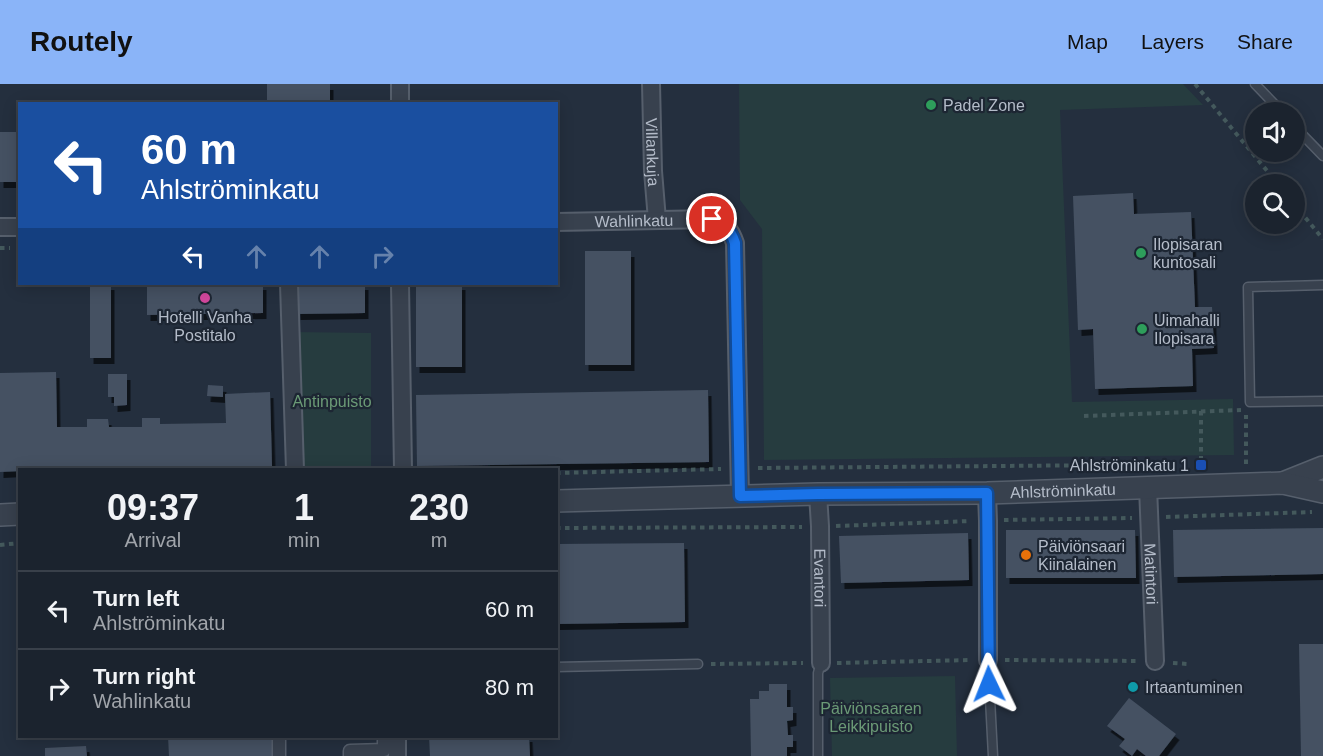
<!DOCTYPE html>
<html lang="en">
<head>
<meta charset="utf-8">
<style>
	:root { --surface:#1b232e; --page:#282f3a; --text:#f1f3f6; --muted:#a0a4aa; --line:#39404a; --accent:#8ab4f8 }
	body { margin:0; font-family:Arial,sans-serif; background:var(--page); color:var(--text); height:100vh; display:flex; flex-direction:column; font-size:22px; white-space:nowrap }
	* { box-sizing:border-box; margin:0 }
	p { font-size:20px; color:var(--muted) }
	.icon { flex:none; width:33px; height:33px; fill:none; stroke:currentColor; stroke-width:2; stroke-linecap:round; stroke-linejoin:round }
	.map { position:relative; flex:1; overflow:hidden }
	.panel { position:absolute; left:18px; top:384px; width:540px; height:270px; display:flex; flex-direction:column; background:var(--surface); border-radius:0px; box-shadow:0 3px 15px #0003,0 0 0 2px var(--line) }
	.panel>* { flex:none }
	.hud { position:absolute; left:18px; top:18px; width:540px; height:183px; border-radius:0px; box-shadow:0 3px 15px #0003,0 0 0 2px var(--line); background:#1a4fa0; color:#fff; overflow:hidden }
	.fabs { position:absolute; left:1245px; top:18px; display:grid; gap:12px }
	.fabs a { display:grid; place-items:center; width:60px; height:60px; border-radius:50%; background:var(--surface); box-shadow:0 3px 15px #0003,0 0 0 2px var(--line); font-size:30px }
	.pin { position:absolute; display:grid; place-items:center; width:51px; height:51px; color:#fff; margin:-26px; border:3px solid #fff; border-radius:50%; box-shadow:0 2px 6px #0007 }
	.me { position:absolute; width:66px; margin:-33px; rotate:358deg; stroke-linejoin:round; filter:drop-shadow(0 0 4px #0008) }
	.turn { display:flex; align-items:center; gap:21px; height:126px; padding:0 24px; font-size:27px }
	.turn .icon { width:78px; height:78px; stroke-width:2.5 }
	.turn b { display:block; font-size:42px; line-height:51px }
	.lanes { display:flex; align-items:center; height:57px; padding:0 24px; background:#0003; justify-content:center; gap:30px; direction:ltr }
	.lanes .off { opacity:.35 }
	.eta { display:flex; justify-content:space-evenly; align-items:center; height:102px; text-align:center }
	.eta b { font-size:36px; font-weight:700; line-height:42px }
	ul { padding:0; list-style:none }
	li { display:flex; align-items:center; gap:18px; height:78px; padding:0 24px; border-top:2px solid var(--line) }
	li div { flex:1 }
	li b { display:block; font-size:22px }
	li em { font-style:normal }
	header { display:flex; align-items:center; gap:36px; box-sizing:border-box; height:84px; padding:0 30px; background:var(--accent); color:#111 }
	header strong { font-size:28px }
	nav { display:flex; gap:33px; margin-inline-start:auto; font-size:21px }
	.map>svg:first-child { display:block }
</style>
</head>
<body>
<header>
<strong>Routely</strong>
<nav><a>Map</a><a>Layers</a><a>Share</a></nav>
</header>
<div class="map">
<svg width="1323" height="672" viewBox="0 0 1323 672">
	<defs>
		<filter id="shadow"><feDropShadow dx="3.5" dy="6" stdDeviation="0" flood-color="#0009"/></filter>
	</defs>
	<rect width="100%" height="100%" fill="#242f3e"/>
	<!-- green -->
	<path fill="#263c3f" d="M739,0H1183L1203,21L1060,26L1072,318L1233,315L1234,371L764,376L762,145L740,116Z
		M293,248L371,249V385H294Z
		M955,592L957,672H832L830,594Z"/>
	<!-- building -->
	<path fill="#455162" filter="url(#shadow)" d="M267,0H330V20H267Z
		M0,48H20V98H0Z
		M1133,109L1134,130L1191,128L1195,223H1212L1214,264L1192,265L1193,302L1095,305L1093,245L1078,246L1073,112Z
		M585,167H631V281H585Z
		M90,200H111V274H90Z
		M147,200H263V229L147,231Z
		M297,200H365V229L297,230Z
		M416,200H462V283H416Z
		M56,288L57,343H87V335H108L109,343H142V334H160V340L226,339L225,310L270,308L272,382L110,386H20V387L0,388V289Z
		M108,290H127V321L114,322V313H108Z
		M208,301L223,302V313L207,312Z
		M708,306L709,378L417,382L416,311Z
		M1323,444V490L1174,493L1173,446Z
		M1006,446H1135L1136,494H1006Z
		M968,449L969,496L841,499L839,452Z
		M684,459L685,538L556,540V460Z
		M1299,560H1323V672H1301Z
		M769,600H787V623H793V636L787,637L788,651H793V663H787V672H751L750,615H759V607H769Z
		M1129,614L1176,650L1159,672H1146L1137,665L1132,672L1119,662L1125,655L1107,642Z
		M168,652H279V672H169Z
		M429,652H529L530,672H430Z
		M86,662L87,672H45V664Z"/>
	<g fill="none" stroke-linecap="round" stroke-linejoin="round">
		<defs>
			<path id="service" d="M1255,0L1282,28
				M1294,42L1323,72
				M1323,201L1248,203L1250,318L1323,317
				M988,576L993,672
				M556,583L698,580
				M818,672V589L821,579"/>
			<path id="pedestrian" d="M279,652V672
				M350,672V667L384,666V652"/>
			<g id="minor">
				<path d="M400,0V20"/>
				<path id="s1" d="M651,0L653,87L657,136"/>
				<path id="s2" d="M556,138L712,135C726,141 730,145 735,159L740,412"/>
				<path d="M0,143H20"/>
				<path d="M289,200L295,386"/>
				<path d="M400,200L403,386"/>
				<path id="s3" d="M1148,403L1155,577"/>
				<path d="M987,409L988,437V576"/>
				<path id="s4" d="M818,410L820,442L821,579"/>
				<path d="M397,672V652"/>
			</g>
			<g id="tertiary">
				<path d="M1283,399L1323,383"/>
				<path id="s5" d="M556,417L818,410L987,409L1283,399L1323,408"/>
				<path d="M0,431L20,430"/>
			</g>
		</defs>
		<!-- service casing -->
		<use href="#service" stroke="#565f6c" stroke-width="11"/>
		<!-- pedestrian casing -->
		<use href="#pedestrian" stroke="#565f6c" stroke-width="15"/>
		<!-- minor casing -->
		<use href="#minor" stroke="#565f6c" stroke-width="20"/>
		<!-- tertiary casing -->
		<use href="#tertiary" stroke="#565f6c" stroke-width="24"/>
		<!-- path -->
		<path stroke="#44595c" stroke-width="4" stroke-dasharray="4.5 4.5" stroke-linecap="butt" d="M1195,0L1278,100
			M1294,120L1323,155
			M0,164H10
			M1201,327V381
			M1084,332L1241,326
			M1246,380V331
			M758,384L1120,381
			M556,389L721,385
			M1166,433L1312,428
			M1004,436L1132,434
			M836,442L970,437
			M556,444L802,443
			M0,461L20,459
			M1005,576L1139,577
			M837,579L971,576
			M1173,579L1188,580
			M711,580L803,579"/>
		<!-- service -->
		<use href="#service" stroke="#38414e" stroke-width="8"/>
		<!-- pedestrian -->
		<use href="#pedestrian" stroke="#38414e" stroke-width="12"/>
		<!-- minor -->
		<use href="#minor" stroke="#38414e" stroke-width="16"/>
		<!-- tertiary -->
		<use href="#tertiary" stroke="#38414e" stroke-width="21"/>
	</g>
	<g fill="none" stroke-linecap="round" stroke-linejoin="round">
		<defs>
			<path id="route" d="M712,135C726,141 730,145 735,159L740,412L818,410L987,409L989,600"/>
		</defs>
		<!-- route casing -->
		<use href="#route" stroke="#114b97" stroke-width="15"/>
		<!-- route -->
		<use href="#route" stroke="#1a73e8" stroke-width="10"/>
	</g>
	<!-- markers -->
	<g fill="#2e9e5b" stroke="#1d2633" stroke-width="2">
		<circle cx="931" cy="21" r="6"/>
		<circle cx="1141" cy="169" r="6"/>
		<circle cx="1142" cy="245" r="6"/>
	</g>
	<circle fill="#d1479c" stroke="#1d2633" stroke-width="2" cx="205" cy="214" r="6"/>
	<rect fill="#1a4fb4" stroke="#1d2633" stroke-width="2" x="1195" y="375" width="12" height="12" rx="3"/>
	<circle fill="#e8710a" stroke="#1d2633" stroke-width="2" cx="1026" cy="471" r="6"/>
	<circle fill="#0f9aa8" stroke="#1d2633" stroke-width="2" cx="1133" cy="603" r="6"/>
	<g text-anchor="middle" stroke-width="4.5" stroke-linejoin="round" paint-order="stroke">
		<!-- poi labels -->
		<g font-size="16" fill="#b4bcc9" stroke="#1d2633" text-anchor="start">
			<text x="943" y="27">Padel Zone</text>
			<text x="1153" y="166">Ilopisaran<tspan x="1153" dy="18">kuntosali</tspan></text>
			<text x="205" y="239" text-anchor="middle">Hotelli Vanha<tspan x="205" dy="18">Postitalo</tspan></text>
			<text x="1154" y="242">Uimahalli<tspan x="1154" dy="18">Ilopisara</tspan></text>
			<text x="1189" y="387" text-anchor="end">Ahlströminkatu 1</text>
			<text x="1038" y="468">Päiviönsaari<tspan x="1038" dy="18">Kiinalainen</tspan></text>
			<text x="1145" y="609">Irtaantuminen</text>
		</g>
		<!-- street labels -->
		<g font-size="16" fill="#b4bcc9" stroke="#1d2633">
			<text dy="6" stroke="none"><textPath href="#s1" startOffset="68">Villankuja</textPath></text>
			<text dy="6" stroke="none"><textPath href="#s2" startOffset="78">Wahlinkatu</textPath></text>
			<text dy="6" stroke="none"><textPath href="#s5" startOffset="507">Ahlströminkatu</textPath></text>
			<text dy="6" stroke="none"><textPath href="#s3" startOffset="87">Matintori</textPath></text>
			<text dy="6" stroke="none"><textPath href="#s4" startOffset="84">Evantori</textPath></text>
		</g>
		<!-- park labels -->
		<g font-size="16" fill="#6b9a76" stroke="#1d2633">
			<text x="332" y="323">Antinpuisto</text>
			<text x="871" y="630">Päiviönsaaren<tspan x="871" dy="18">Leikkipuisto</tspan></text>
		</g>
	</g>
</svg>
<div class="fabs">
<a><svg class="icon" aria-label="sound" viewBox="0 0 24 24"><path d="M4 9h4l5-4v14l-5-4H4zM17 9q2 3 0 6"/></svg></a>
<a><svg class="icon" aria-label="search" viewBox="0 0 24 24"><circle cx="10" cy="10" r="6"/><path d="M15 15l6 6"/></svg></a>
</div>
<div class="pin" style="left:712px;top:135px;background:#d93025"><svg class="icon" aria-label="arrive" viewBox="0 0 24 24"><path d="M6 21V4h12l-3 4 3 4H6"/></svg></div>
<svg class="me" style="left:989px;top:600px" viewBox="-20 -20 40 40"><path d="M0-17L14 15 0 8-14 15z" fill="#1a73e8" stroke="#fff" stroke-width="4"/></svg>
<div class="hud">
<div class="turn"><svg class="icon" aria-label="left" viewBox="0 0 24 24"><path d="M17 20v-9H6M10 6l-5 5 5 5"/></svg><div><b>60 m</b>Ahlströminkatu</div></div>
<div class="lanes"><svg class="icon" aria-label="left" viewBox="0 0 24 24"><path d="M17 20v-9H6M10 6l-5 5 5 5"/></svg><svg class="icon off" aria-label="ahead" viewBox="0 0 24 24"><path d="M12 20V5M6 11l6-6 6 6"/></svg><svg class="icon off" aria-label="ahead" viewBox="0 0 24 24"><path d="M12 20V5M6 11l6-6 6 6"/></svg><svg class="icon off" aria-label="right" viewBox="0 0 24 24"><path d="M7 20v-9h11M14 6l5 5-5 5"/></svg></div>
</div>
<section class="panel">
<div class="eta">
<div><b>09:37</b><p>Arrival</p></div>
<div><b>1</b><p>min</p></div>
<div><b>230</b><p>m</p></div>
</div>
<ul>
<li><svg class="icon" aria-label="left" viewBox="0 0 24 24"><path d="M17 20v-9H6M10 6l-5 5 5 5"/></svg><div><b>Turn left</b><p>Ahlströminkatu</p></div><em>60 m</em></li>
<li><svg class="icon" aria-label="right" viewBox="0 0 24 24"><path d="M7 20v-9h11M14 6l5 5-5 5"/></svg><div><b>Turn right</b><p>Wahlinkatu</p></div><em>80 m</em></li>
</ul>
</section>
</div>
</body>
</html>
